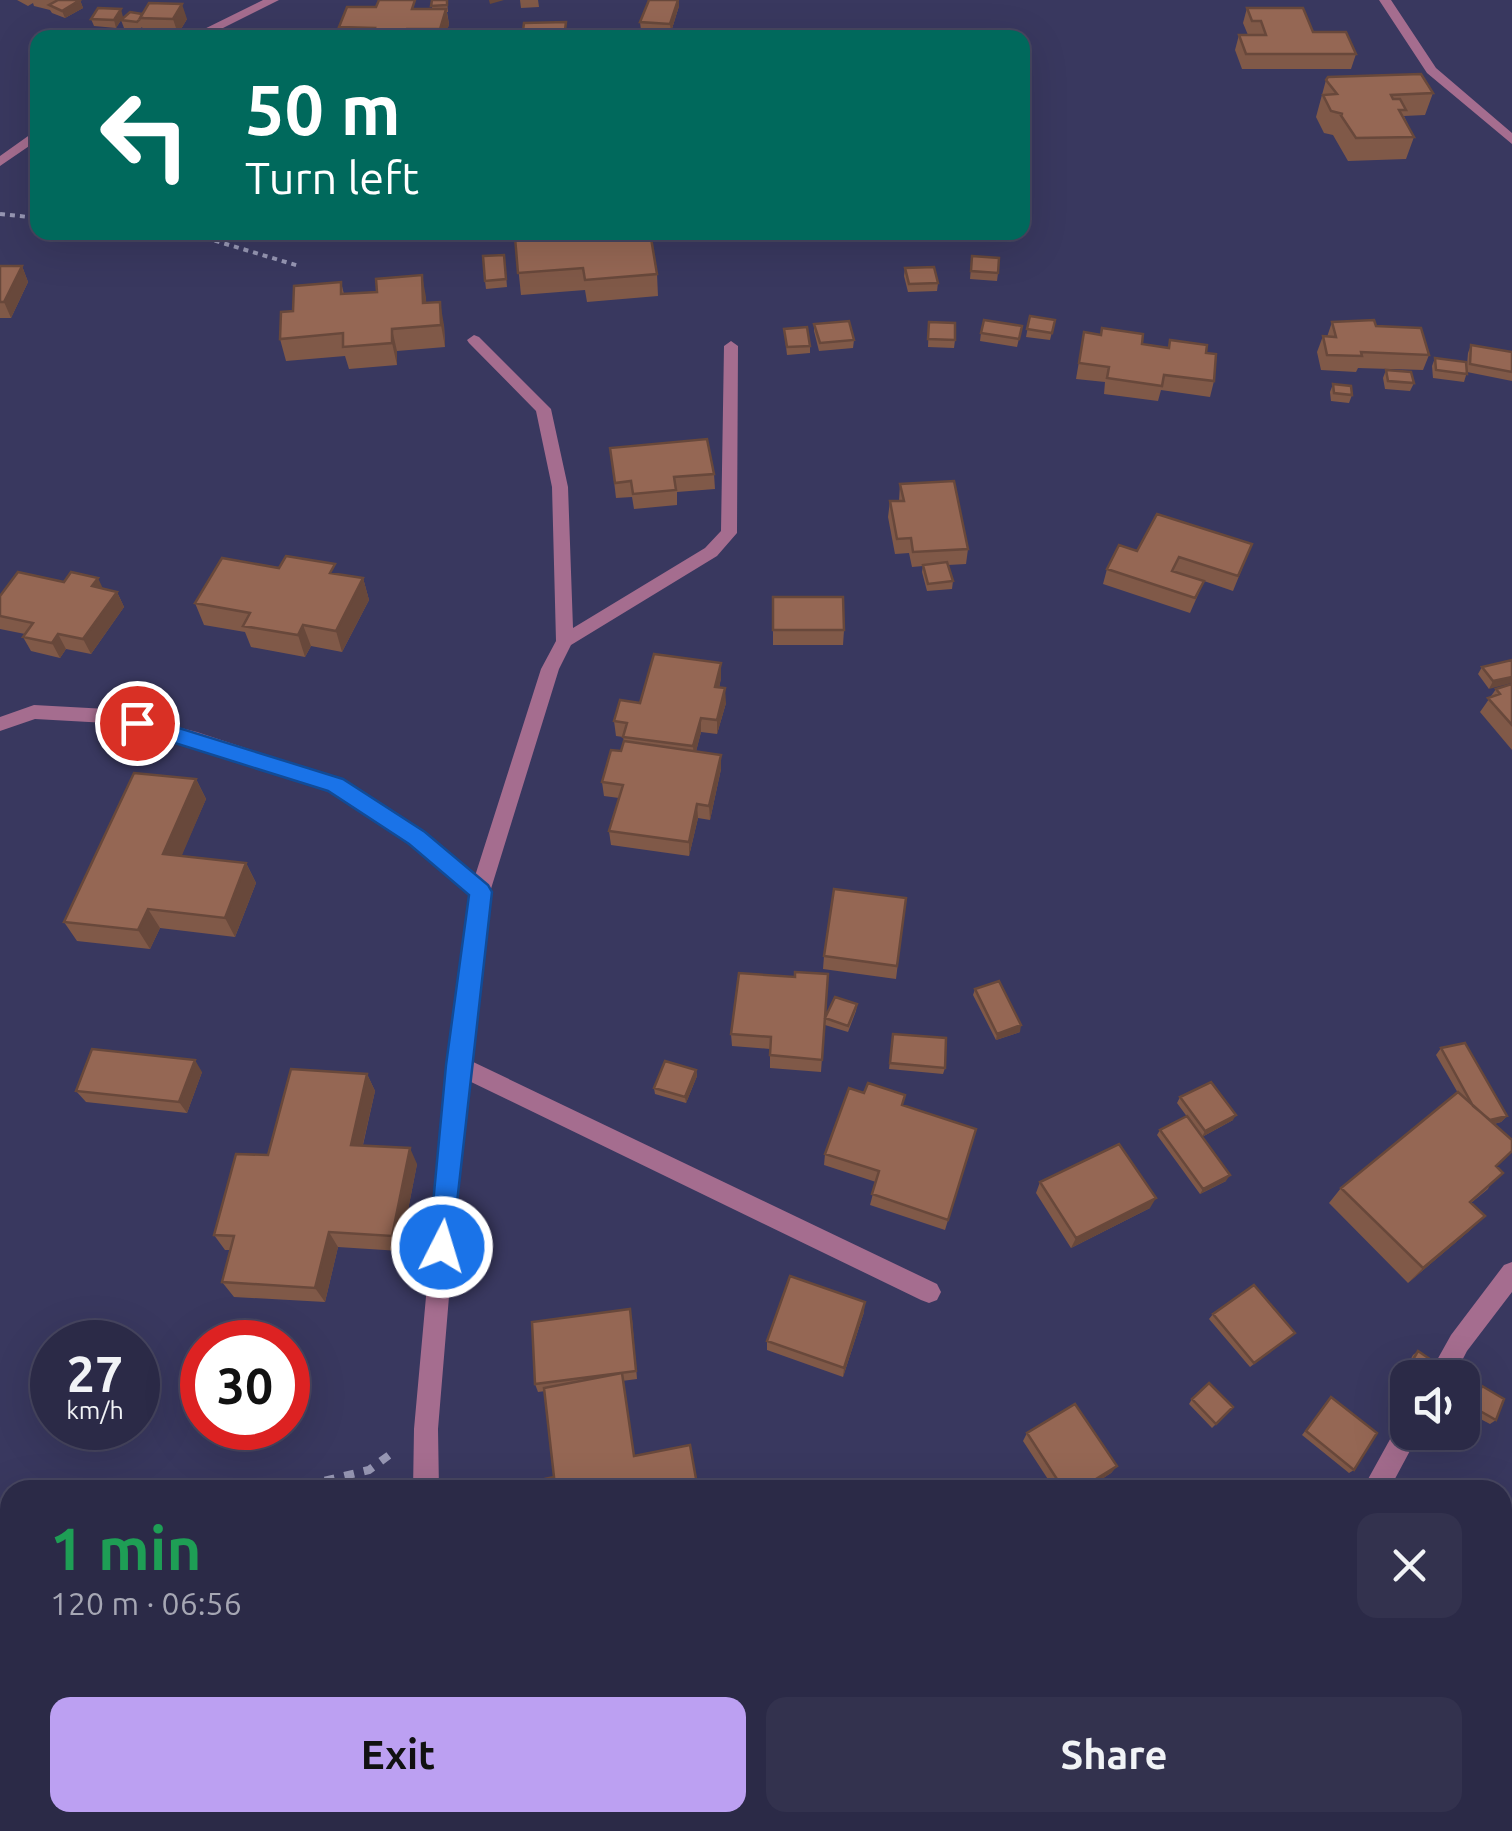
<!DOCTYPE html>
<html lang="en">
<head>
<meta charset="utf-8">
<style>
	:root { --surface:#2b2a47; --page:#33324e; --text:#f1f3f6; --muted:#a6a7b4; --line:#474660; --accent:#bca0f2 }
	body { margin:0; font-family:Ubuntu,sans-serif; background:var(--page); color:var(--text); height:100vh; display:flex; flex-direction:column; font-size:38px; white-space:nowrap }
	* { box-sizing:border-box; margin:0 }
	p { font-size:32px; color:var(--muted) }
	.icon { flex:none; width:55px; height:55px; fill:none; stroke:currentColor; stroke-width:2; stroke-linecap:round; stroke-linejoin:round }
	.map { position:relative; flex:1; overflow:hidden }
	.side { position:absolute; left:0px; top:1480px; width:1512px; height:352px; display:flex; flex-direction:column; background:var(--surface); border-radius:30px 30px 0 0; box-shadow:0 10px 40px #0002,0 0 0 2px var(--line) }
	.side>* { flex:none }
	.banner { position:absolute; left:30px; top:30px; width:1000px; height:210px; border-radius:20px; box-shadow:0 10px 40px #0002,0 0 0 2px var(--line); background:#00695c; color:#fff; overflow:hidden }
	.fabs { position:absolute; left:1390px; top:1360px; display:grid; gap:20px }
	.fabs a { display:grid; place-items:center; width:90px; height:90px; border-radius:20px; background:var(--surface); box-shadow:0 10px 40px #0002,0 0 0 2px var(--line); font-size:50px }
	.speed { position:absolute; left:30px; top:1320px; display:flex; gap:20px; font-size:50px; font-weight:700; text-align:center }
	.speed>* { display:grid; place-content:center; width:130px; height:130px; border-radius:50%; background:var(--surface); box-shadow:0 10px 40px #0002,0 0 0 2px var(--line); line-height:1 }
	.speed small { font-size:25px; font-weight:400 }
	.speed .limit { border:15px solid #d22; background:#fff; color:#111 }
	.pin { position:absolute; display:grid; place-items:center; width:85px; height:85px; color:#fff; margin:-42px; border:5px solid #fff; border-radius:50%; box-shadow:0 2px 10px #0007 }
	.me { position:absolute; width:110px; margin:-55px; rotate:5deg; stroke-linejoin:round; filter:drop-shadow(0 0 8px #0008) }
	.turn { display:flex; align-items:center; gap:35px; height:210px; padding:0 50px; font-size:45px }
	.turn .icon { width:130px; height:130px; stroke-width:2.5 }
	.turn b { display:block; font-size:70px; line-height:85px }
	.round { display:grid; place-items:center; flex:none; width:105px; height:105px; border-radius:20px; background:var(--page) }
	.summary { display:flex; align-items:center; justify-content:space-between; height:170px; padding:0 50px }
	h1 { font-size:60px; font-weight:700; line-height:75px; color:#1e9e55 }
	.cta { display:flex; gap:20px; margin-top:auto; padding:20px 50px }
	.cta a { flex:1; height:115px; border-radius:20px; background:var(--accent); color:#111; font-size:40px; font-weight:700; line-height:115px; text-align:center }
	.cta a+a { background:var(--page); color:var(--text) }
	.map>svg:first-child { display:block }
</style>
</head>
<body>
<div class="map">
<svg width="1512" height="1831" viewBox="0 0 1512 1831">
	<rect width="100%" height="100%" fill="#39385f"/>
	<g fill="none" stroke-linecap="round" stroke-linejoin="round">
		<!-- path-far1 -->
		<path stroke="#9797b4" stroke-width="4" stroke-dasharray="5 5" stroke-linecap="butt" d="M0,214L38,218
			M186,232L299,266"/>
		<!-- path -->
		<path stroke="#9797b4" stroke-width="8" stroke-dasharray="10 10" stroke-linecap="butt" d="M286,1490L369,1470L392,1453
			M0,1550L10,1555"/>
		<!-- street -->
		<path fill="#a56d8f" fill-rule="evenodd" d="M263,0H279L203,38H186Z
			M1379,0H1391L1436,68L1512,133V144L1427,73Z
			M38,129V140L0,166V156Z
			M474,335L479,337L551,409L568,487L573,628L705,548L721,531L724,346L731,341L738,346L737,533L717,556L571,645L559,669L490,892L469,1060L937,1284L941,1292L937,1300L929,1303L921,1300L467,1080L438,1429L439,1490H413L414,1429L447,1065L470,895L410,843L328,790L195,746L107,723L35,719L0,731V717L34,705L107,709L197,732L342,780L424,833L475,876L541,669L556,641L552,487L536,411L469,343L467,340Z
			M1512,1262V1292L1467,1351L1453,1378H1427L1451,1335L1504,1265Z
			M1408,1420V1432H1420L1389,1490H1362L1399,1423Z
			M370,1822H398L395,1831H367Z
			M1169,1822H1198L1194,1831H1166Z"/>
	</g>
	<!-- wall -->
	<path fill="#805948" d="M17,0H80L83,8L65,18L52,13L50,10L34,6L33,3L28,6Z
		M432,0H447L448,12H447L449,24L445,38H341L339,27L376,7L432,9Z
		M520,0H538L539,7L521,8Z
		M679,6L671,32L641,30L640,22Z
		M1247,8L1313,32L1356,54L1351,69H1242L1235,50L1239,35H1248L1243,23Z
		M130,12L187,19L178,34L144,33L142,27L139,30L124,28L121,20Z
		M123,17L116,28L94,26L91,19Z
		M1326,80L1433,93L1425,115L1404,116L1414,137L1406,159L1348,161L1333,135L1324,133L1316,117Z
		M515,237L657,274L658,296L587,302L585,290L521,295Z
		M972,256L998,273L997,281L970,279Z
		M505,262L507,287L486,289L485,281Z
		M0,266H22L28,282L11,318H0Z
		M905,268L938,283L937,291L908,292L904,276Z
		M341,282L344,294L426,297V303L444,325L445,347L397,351V365L349,369L345,356L286,361L280,339L293,311Z
		M1030,316L1055,320L1050,340L1026,337Z
		M929,322L955,340L954,348L928,347Z
		M1332,322L1376,326L1429,355L1423,370L1358,368L1356,372L1321,370L1317,352L1323,336L1327,337Z
		M814,324L854,340L853,348L819,351L814,331Z
		M1022,326L1017,347L980,341L981,333Z
		M784,329L810,346V353L787,355Z
		M1084,332L1142,344L1168,348L1170,340L1206,353L1214,381L1210,397L1161,390L1158,401L1104,394L1105,382L1076,379Z
		M1471,345L1512,352V381L1467,372L1464,382L1433,378L1432,366L1435,358L1467,365L1468,353Z
		M1386,370L1414,383L1410,391L1385,389L1383,378Z
		M1333,384L1352,395L1349,403L1331,401L1330,392Z
		M610,448L714,474L715,489L677,492V505L634,509L632,497L616,498Z
		M900,484L968,549L966,564L948,565L953,581L952,589L927,591L922,572L923,566L912,567L909,553L895,554L888,517L890,501H899Z
		M1252,544L1233,591L1204,581L1190,613L1103,584L1107,569L1137,551Z
		M279,568L363,578L369,600L342,652L311,646L305,657L251,647L245,632L204,625L195,603Z
		M64,582L117,592L124,607L91,654L66,649L60,658L31,651L23,637L25,634L0,629V596Z
		M773,597L844,630L843,645H773Z
		M1512,660L1489,689L1478,674L1482,667Z
		M721,663V678L719,688L726,703L717,734L701,732L696,751L721,755V769L710,820L698,818L689,856L611,845L609,831L619,798L604,796L602,782L621,751L624,742L623,737L616,736L614,721L640,703Z
		M1512,684V750L1480,712L1496,689Z
		M196,779L206,799L181,856L246,863L256,883L235,937L160,928L150,949L77,941L64,922Z
		M906,898L896,979L823,969L824,956Z
		M828,974L821,1072L770,1068V1049L732,1046L731,1034Z
		M975,989L1020,1032L996,1040L973,995Z
		M857,1004L856,1011L848,1032L825,1025V1018Z
		M893,1034L945,1068L943,1074L889,1069Z
		M1441,1048L1507,1116L1501,1122L1494,1124L1497,1167L1488,1189L1471,1203L1485,1216L1469,1231L1408,1283L1329,1203L1341,1188L1458,1093L1436,1055Z
		M696,1070L697,1076L686,1103L655,1094L654,1088Z
		M202,1072L187,1113L86,1102L76,1091Z
		M367,1074L375,1091L363,1145L417,1164L400,1251L338,1247L325,1302L234,1297L222,1282L230,1250H225L214,1235L268,1155Z
		M1180,1097L1233,1120L1202,1137L1177,1103Z
		M904,1106L976,1129L945,1230L870,1205L876,1182L824,1165L825,1154Z
		M1160,1130L1226,1181L1200,1194L1157,1135Z
		M1040,1182L1150,1208L1071,1248L1036,1193Z
		M864,1312L843,1377L767,1350V1341Z
		M1213,1314L1295,1333L1250,1367L1209,1319Z
		M632,1319L637,1379L538,1392L535,1384Z
		M1418,1351L1434,1378H1419L1406,1368L1413,1355Z
		M1482,1386L1496,1420L1490,1424L1467,1412L1476,1391Z
		M1331,1397L1354,1470L1349,1473L1302,1435Z
		M1192,1399L1233,1407L1212,1428L1189,1404Z
		M1027,1433L1117,1466L1111,1473L1085,1490H1055L1023,1441Z
		M1502,1683L1512,1689V1740L1502,1734Z
		M1297,1822H1354L1365,1831H1293Z"/>
	<!-- shaded-wall -->
	<path fill="#68483b" d="M80,0L83,8L65,18L62,11Z
		M489,0H504L490,4Z
		M679,0V6L671,32L670,24Z
		M182,4L187,19L178,34L173,19Z
		M121,9L123,17L116,28L114,20Z
		M446,9L449,24L445,38H442L440,29Z
		M22,266L28,282L11,318L4,302Z
		M422,275L426,297L427,326L423,303Z
		M440,302L444,325L445,347L441,325Z
		M392,329L397,351V365L392,343Z
		M98,578L105,593L92,586Z
		M363,578L369,600L342,652L336,631Z
		M117,592L124,607L91,654L83,639Z
		M303,625L311,646L305,657L298,635Z
		M58,634L66,649L60,658L52,643Z
		M721,663V678L716,702L715,687Z
		M1512,677V683L1489,689L1493,681Z
		M725,688L726,703L717,734V720Z
		M701,718V732L694,760L693,746Z
		M721,755V769L710,820L709,806Z
		M196,779L206,799L174,874L163,854Z
		M697,804L698,818L689,856V842Z
		M246,863L256,883L235,937L225,918Z
		M148,909L160,928L150,949L138,930Z
		M1021,1025L1020,1032L996,1040L997,1034Z
		M195,1060L202,1072L187,1113L179,1102Z
		M696,1070L697,1076L686,1103L685,1097Z
		M367,1074L375,1091L359,1161L351,1145Z
		M1236,1115L1233,1120L1202,1137L1205,1131Z
		M1507,1116L1501,1122L1478,1128L1483,1122Z
		M410,1148L417,1164L400,1251L392,1236Z
		M1230,1175L1226,1181L1200,1194L1203,1189Z
		M1156,1198L1150,1208L1071,1248L1076,1238Z
		M1485,1216L1469,1231L1408,1283L1423,1268Z
		M329,1232L338,1247L325,1302L315,1288Z
		M865,1302L864,1312L843,1377L844,1368Z
		M1117,1466L1111,1473L1085,1490H1078Z
		M10,1651V1702L2,1720L0,1719V1674Z
		M162,1822H173L171,1831H159Z"/>
	<!-- building -->
	<path fill="#956754" stroke="#68483b" stroke-width="2.5" d="M58,0H80L62,11L49,5Z
		M379,0H415L412,9H446L440,29H407L404,38H372L375,28L339,27L347,7H376Z
		M432,0H447V5L431,6Z
		M649,0H678L670,24L640,22Z
		M149,3L182,4L173,19L140,18Z
		M98,8L121,9L114,20L91,19Z
		M1247,8H1303L1313,32H1346L1356,54H1246L1239,35H1266L1261,21H1252Z
		M130,12L142,14L140,18H141L137,22L121,20Z
		M566,22L564,38H522L524,23Z
		M1421,74L1433,93L1391,95L1393,99H1400L1406,110H1399L1414,137L1356,138L1340,114H1343L1331,111L1323,95L1337,94L1326,80L1328,77Z
		M575,232H650L657,274L585,280L583,268L518,273L515,237Z
		M504,255L506,279L485,281L483,256Z
		M972,256L999,258L998,273L971,271Z
		M0,266H22L4,302H0Z
		M934,267L938,283L909,284L905,268Z
		M422,275L423,303L440,302L441,325L392,329V343L343,347V333L280,339L281,312L293,311L294,286L341,282V294L377,292L376,279Z
		M1030,316L1055,320L1052,333L1027,329Z
		M984,320L1022,326L1019,339L981,333Z
		M1374,320L1376,326L1421,328L1429,355L1361,352L1362,356L1327,355L1323,336L1336,337L1332,322Z
		M849,321L854,340L820,343L814,324Z
		M929,322L955,323V340L928,339Z
		M807,327L810,346L787,347L784,329Z
		M1102,328L1143,334L1142,344L1169,348L1170,340L1207,345L1206,353L1216,354L1214,381L1164,375L1162,386L1107,378L1109,367L1079,363L1084,332L1101,335Z
		M1471,345L1512,352V372L1470,364Z
		M1435,358L1466,362L1467,374L1436,370Z
		M1386,370L1411,372L1414,383L1388,381Z
		M1333,384L1351,386L1352,395L1334,393Z
		M707,439L714,474L674,477L676,490L633,494L631,481L615,483L610,448Z
		M954,481L968,549L913,552L911,538L897,539L890,501H904L900,484Z
		M1157,514L1252,544L1238,576L1179,557L1172,571L1204,581L1195,598L1107,569L1119,545L1137,551Z
		M286,556L335,564L330,573L363,578L336,631L303,625L298,635L243,626L250,613L195,603L222,558L279,568Z
		M947,562L953,581L928,584L923,565Z
		M18,572L64,582L71,572L98,578L92,586L117,592L83,639L58,634L52,643L23,637L33,623L0,616V596Z
		M773,597H843L844,630H773Z
		M654,654L721,663L715,687L725,688L717,720L701,718L693,746L623,737L627,723L614,721L620,700L640,703Z
		M1512,660V677L1493,681L1482,667Z
		M1512,684V725L1488,698L1500,694L1496,689Z
		M624,741L721,755L709,806L697,804L689,842L609,831L623,785L602,782L611,750L621,751Z
		M134,773L196,779L163,854L246,863L225,918L148,909L138,930L64,922Z
		M834,889L906,898L897,966L824,956Z
		M795,972L828,974L822,1060L770,1055L771,1037L731,1034L739,973L795,977Z
		M999,981L1021,1025L997,1034L975,989Z
		M835,997L857,1004L848,1026L825,1018Z
		M893,1034L946,1038L945,1068L890,1063Z
		M1465,1043L1507,1116L1490,1120L1473,1106L1441,1048Z
		M92,1049L195,1060L179,1102L76,1091Z
		M665,1061L696,1070L685,1097L654,1088Z
		M291,1069L367,1074L351,1145L410,1148L392,1236L329,1232L315,1288L222,1282L234,1236L214,1235L236,1154L268,1155Z
		M1211,1082L1236,1115L1205,1131L1180,1097Z
		M868,1083L905,1095L902,1105L976,1129L948,1220L872,1194L879,1171L825,1154L849,1088L864,1093Z
		M1458,1092L1512,1140V1151L1496,1166L1503,1173L1470,1202L1485,1216L1423,1268L1341,1188Z
		M1187,1116L1230,1175L1203,1189L1160,1130Z
		M1119,1144L1156,1198L1076,1238L1040,1182Z
		M790,1276L865,1302L844,1368L767,1341Z
		M1254,1285L1295,1333L1254,1363L1213,1314Z
		M630,1309L636,1371L535,1384L532,1322Z
		M1418,1351L1440,1366L1434,1378H1431L1411,1363Z
		M622,1373L634,1456L690,1445L698,1490H522L521,1484L554,1477L544,1388Z
		M1209,1383L1233,1407L1216,1424L1192,1399Z
		M1482,1386L1504,1399L1496,1420L1473,1407Z
		M1331,1397L1377,1433L1354,1470L1306,1431Z
		M1075,1404L1117,1466L1078,1490H1064L1027,1433Z
		M0,1576L10,1579V1651L0,1674Z
		M1502,1584L1512,1587L1504,1678H1502Z
		M1502,1683L1512,1689V1734L1502,1728Z
		M52,1822H162L159,1831H49Z
		M537,1822H666L665,1831H536Z
		M1302,1822H1354L1365,1831H1298Z"/>
	<!-- route -->
	<path fill="#1a73e8" stroke="#114b97" stroke-width="2.5" d="M137,715L343,779L425,832L488,885L492,892L451,1256L442,1259L433,1256L429,1247L446,1065L469,895L409,844L328,791L130,729L127,723Z"/>
</svg>
<div class="fabs">
<a><svg class="icon" aria-label="sound" viewBox="0 0 24 24"><path d="M4 9h4l5-4v14l-5-4H4zM17 9q2 3 0 6"/></svg></a>
</div>
<div class="speed"><div>27<small>km/h</small></div><div class="limit">30</div></div>
<div class="pin" style="left:137px;top:723px;background:#d93025"><svg class="icon" aria-label="arrive" viewBox="0 0 24 24"><path d="M6 21V4h12l-3 4 3 4H6"/></svg></div>
<svg class="me" style="left:442px;top:1247px" viewBox="-20 -20 40 40"><circle r="17" fill="#1a73e8" stroke="#fff" stroke-width="3"/><path d="M0-11L8 9 0 5-8 9z" fill="#fff"/></svg>
<div class="banner">
<div class="turn"><svg class="icon" aria-label="left" viewBox="0 0 24 24"><path d="M17 20v-9H6M10 6l-5 5 5 5"/></svg><div><b>50 m</b>Turn left</div></div>
</div>
<section class="side">
<div class="summary"><div><h1>1 min</h1><p>120 m · 06:56</p></div><a class="round"><svg class="icon" aria-label="close" viewBox="0 0 24 24"><path d="M6 6l12 12M18 6L6 18"/></svg></a></div>
<div class="cta"><a>Exit</a><a>Share</a></div>
</section>
</div>
</body>
</html>
